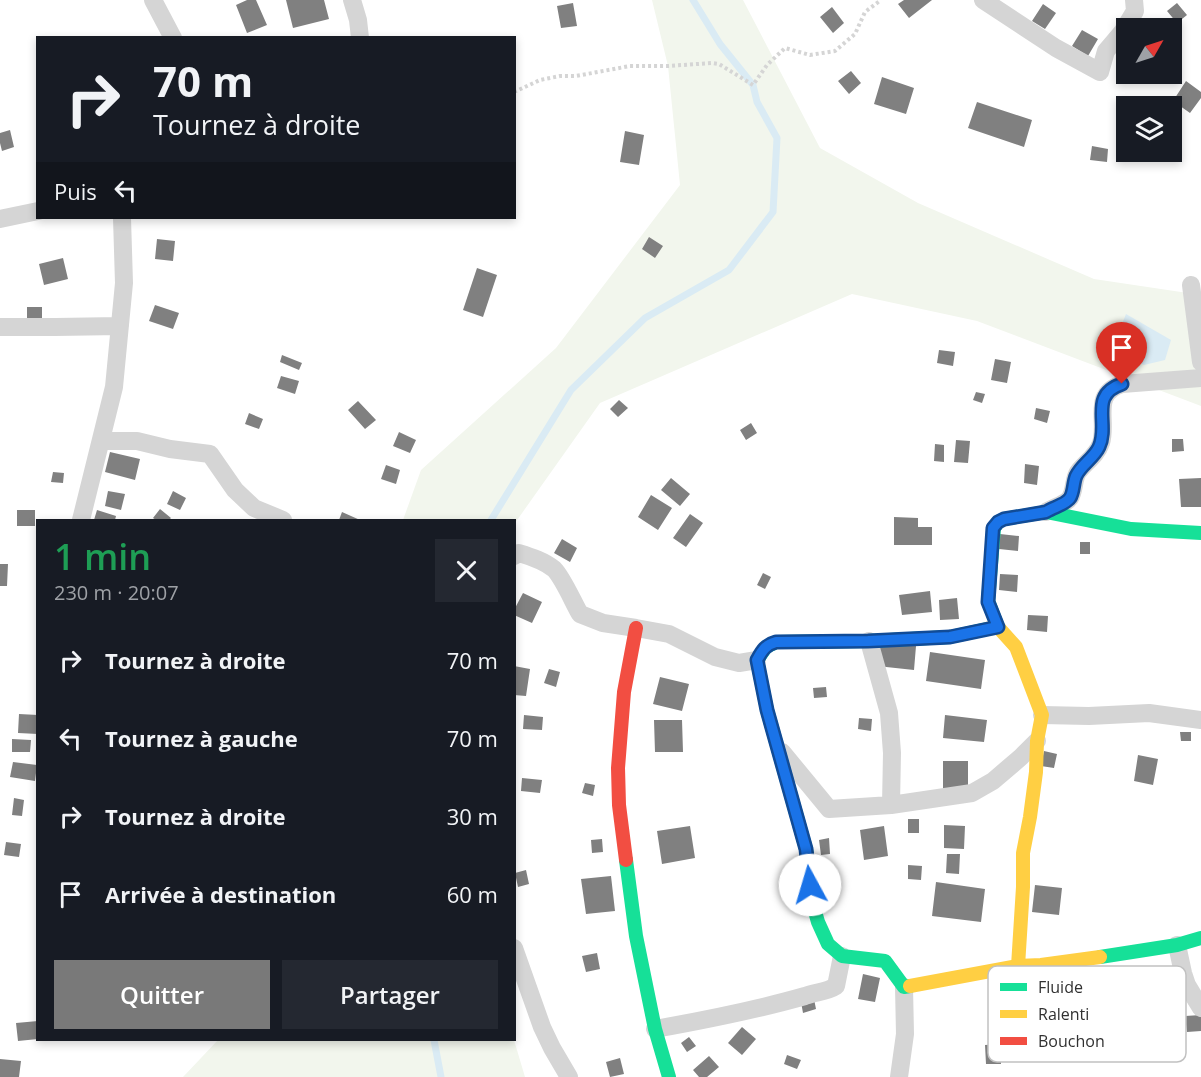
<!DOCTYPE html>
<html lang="fr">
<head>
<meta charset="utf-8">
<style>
	:root { --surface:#171b24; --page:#242831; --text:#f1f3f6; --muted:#9ea1a6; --accent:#797979 }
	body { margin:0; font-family:"Open Sans",sans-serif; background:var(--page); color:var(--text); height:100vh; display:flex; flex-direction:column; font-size:22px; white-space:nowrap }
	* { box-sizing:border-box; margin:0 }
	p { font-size:20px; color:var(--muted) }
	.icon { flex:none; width:33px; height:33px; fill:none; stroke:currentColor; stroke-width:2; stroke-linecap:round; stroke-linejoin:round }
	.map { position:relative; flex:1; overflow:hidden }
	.sheet { position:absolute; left:36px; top:519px; width:480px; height:522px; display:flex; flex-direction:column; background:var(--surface); border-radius:0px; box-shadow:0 3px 9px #0003 }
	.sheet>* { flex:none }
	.top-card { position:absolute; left:36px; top:36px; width:480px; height:183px; border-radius:0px; box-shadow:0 3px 9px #0003; background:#171b24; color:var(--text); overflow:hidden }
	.needle { width:39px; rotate:51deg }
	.controls { position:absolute; left:1116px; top:18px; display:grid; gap:12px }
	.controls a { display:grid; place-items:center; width:66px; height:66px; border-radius:0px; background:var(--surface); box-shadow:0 3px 9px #0003; font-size:30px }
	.pin { position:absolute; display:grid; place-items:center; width:51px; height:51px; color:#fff; margin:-62px -26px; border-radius:50% 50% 50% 0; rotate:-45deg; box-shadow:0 0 6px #0007 }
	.pin .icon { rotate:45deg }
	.me { position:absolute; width:66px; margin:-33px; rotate:354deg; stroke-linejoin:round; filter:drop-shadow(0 0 4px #0008) }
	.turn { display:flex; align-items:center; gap:21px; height:126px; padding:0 18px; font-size:27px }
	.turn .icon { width:78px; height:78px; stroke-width:2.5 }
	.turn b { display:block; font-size:42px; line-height:51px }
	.then { display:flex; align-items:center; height:57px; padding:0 18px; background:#0003; gap:12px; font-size:22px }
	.round { display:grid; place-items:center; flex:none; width:63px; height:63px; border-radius:0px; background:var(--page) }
	.headline { display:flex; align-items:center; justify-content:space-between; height:102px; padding:0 18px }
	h1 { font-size:36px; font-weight:600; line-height:45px; color:#1e9e55 }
	.action { display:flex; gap:12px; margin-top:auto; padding:12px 18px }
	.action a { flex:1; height:69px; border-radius:0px; background:var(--accent); color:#fff; font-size:24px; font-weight:600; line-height:69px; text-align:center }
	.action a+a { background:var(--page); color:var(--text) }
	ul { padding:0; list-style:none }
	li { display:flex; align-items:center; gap:18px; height:78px; padding:0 18px }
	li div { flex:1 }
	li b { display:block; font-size:22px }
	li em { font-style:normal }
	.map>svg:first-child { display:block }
</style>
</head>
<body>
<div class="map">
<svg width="1201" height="1077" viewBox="0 0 1201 1077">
	<rect width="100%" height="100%" fill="#fff"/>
	<!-- green -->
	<path fill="#f2f6ed" d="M652,0H743L820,148L918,203L1094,279L1201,295V406L977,321L852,294L600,403L515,523L514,520H403L421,470L556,348L680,185L668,66Z
		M218,1040H514L525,1077H183Z"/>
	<!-- water -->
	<path fill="#daebf4" d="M1126,314L1171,340L1165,360L1144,365L1113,346Z"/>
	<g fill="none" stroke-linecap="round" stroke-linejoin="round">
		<!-- stream -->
		<path stroke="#daebf4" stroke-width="7" d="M491,520L571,390L645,318L729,270L773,212L777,138L757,102L753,85L720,44L693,0
			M434,1040L441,1077"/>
	</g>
	<!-- building -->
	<path fill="#808080" d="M247,0H256L267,25L247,33L236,5Z
		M286,0H324L329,19L293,28Z
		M904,0H932L909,18L898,4Z
		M573,3L577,26L561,28L557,6Z
		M1177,3L1187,15L1177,23L1167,11Z
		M1043,4L1056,13L1045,29L1032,21Z
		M832,7L844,23L833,33L820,17Z
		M1082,30L1098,39L1088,56L1072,46Z
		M851,71L861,83L849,94L838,81Z
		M882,77L914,88L906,114L874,104Z
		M1186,81L1201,92V98L1190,113L1173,101Z
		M977,102L1032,120L1024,147L968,128Z
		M10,130L14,147L2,151L0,143V133Z
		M625,131L644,135L639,165L620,162Z
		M1092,146L1108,149L1107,162L1090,160Z
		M649,237L663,246L655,258L642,249Z
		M157,239L175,241L173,261L155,259Z
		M63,258L68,279L44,285L39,264Z
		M477,268L497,275L483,317L463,310Z
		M155,305L179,313L173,329L149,321Z
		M27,307H42V321H27Z
		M939,350L955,352L953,366L937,363Z
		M282,355L302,363L299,370L280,362Z
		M995,359L1011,362L1007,383L991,380Z
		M281,376L299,381L295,394L277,388Z
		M976,392L985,394L982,403L973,400Z
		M619,400L628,408L618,417L610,409Z
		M358,401L376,420L365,429L348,410Z
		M1036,408L1050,411L1047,423L1034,419Z
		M249,413L263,419L259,429L245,424Z
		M751,423L757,433L746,440L740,430Z
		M399,432L416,440L410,453L393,446Z
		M1172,439H1183L1184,451L1172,452Z
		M956,440L970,441L968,463L954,462Z
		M935,444L944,445V462L934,461Z
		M110,452L140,459L135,480L105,472Z
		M1025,464L1039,466L1037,485L1024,483Z
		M386,465L400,470L396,484L381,479Z
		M53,472L64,473L63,483L51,482Z
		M671,478L690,494L680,506L661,490Z
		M1201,478V507H1181L1179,479Z
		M108,491L125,494L121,510L105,506Z
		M173,491L186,498L180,510L167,504Z
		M651,495L672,508L658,530L638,517Z
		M160,509L171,518L169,520H156L153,518Z
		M17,510H35V526H17Z
		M97,510L116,516L115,520H94Z
		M342,512L360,520H339Z
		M690,514L703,523L686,547L673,538Z
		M894,517L918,518V527H932V545H894Z
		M1000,534L1019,536L1018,551L999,549Z
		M562,539L577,548L570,562L554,553Z
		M1080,542H1090V554H1080Z
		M0,564H8L7,586H0Z
		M763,573L771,577L765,589L757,585Z
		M1000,574L1018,575L1017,592L999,590Z
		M930,591L932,612L902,615L899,595Z
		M523,593L542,602L532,623L514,615V610Z
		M957,598L959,619L940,620L939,600Z
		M1028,615L1048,616L1047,632L1027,630Z
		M879,643L916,646L914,670L877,666Z
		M930,652L985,660L981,689L926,681Z
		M514,666L530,669L526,696L514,695Z
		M549,669L560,672L556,687L544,683Z
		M660,677L689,684L682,711L653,704Z
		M826,687L827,697L814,698L813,688Z
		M19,714L38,715V734L18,733Z
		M524,715L543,717L542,730L523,729Z
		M945,715L987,720L984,742L943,738Z
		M859,718L872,719L871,731L858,729Z
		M654,720H682L683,752H655Z
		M1180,732H1191V741H1181Z
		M12,739L31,740L30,752H12Z
		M1044,751L1057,754L1054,768L1041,766Z
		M1138,755L1158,759L1153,785L1134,781Z
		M943,761H968V788H943Z
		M13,762L37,765L35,781L10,777Z
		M522,778L542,780L540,793L521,791Z
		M585,783L595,785L593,796L582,793Z
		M14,798L24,800L22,816L12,815Z
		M908,819H919V833H908Z
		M944,825L965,826L964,849L944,848Z
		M690,826L695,858L662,864L657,831Z
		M884,826L888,856L864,860L860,830Z
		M829,838L830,854L821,855L819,840Z
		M602,839L603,852L592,853L591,840Z
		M6,842L21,844L19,857L4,855Z
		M947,854H960L959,874L946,873Z
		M908,865L922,866L921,880L908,879Z
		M526,870L529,884L518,887L515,873Z
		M611,876L615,911L586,914L581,879Z
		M936,882L985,889L981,922L932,916Z
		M1035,885L1062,888L1059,915L1032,912Z
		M597,953L600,969L586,972L582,956Z
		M863,974L880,978L875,1002L858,999Z
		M814,999L816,1009L803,1013L801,1002Z
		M1201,1015V1031L1187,1032L1185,1016Z
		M38,1021V1039L18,1041L16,1023Z
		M742,1027L756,1039L742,1055L728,1043Z
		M689,1037L696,1046L687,1052L681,1043Z
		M1000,1044L1001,1064H986L985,1045Z
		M787,1055L801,1060L797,1069L784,1064Z
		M709,1056L719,1067L707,1077H699L693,1070Z
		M620,1058L624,1074L610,1077L606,1062Z
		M0,1059L21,1061L19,1077H0Z"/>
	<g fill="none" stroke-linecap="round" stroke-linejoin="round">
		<!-- path -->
		<path stroke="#d5d5d5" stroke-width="4" stroke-dasharray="3 3" stroke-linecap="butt" d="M514,92L540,80L560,76H576L630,66H668L712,63L719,64L753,85L767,65L785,48L810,55L835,51L855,34L865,12L881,0"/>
		<!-- street -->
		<path stroke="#d5d5d5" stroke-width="18" d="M153,0L173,38
			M352,0L358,20L360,38
			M983,0L1056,48L1100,72L1106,51L1123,31L1135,11L1134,0
			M0,219L38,211
			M1191,285L1201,362
			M0,327H55L120,326
			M101,441H137L170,449L210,454L235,490L254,508L283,520
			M1046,512C1053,507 1065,505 1070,498C1075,490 1073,480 1078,472C1086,462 1097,455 1101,443C1108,420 1091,394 1122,384L1201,378
			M81,520L114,387L124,283L122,218
			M514,556L519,553C532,557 544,561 554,569C563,578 573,602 580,614L603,623L636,628L669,634L715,657L739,663L757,660
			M869,641L889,713L892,753L891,805
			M1042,715L1089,716L1149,713L1201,720
			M782,752L829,809L891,805L972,793L993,781L1021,757L1037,741
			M1177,945L1183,973L1187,985L1201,1008
			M514,948L542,1027L552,1048L569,1077
			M655,1029C705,1020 756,1010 805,996C815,992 827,992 836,986L842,956
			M899,1077L905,1034L904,987"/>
		<!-- fast -->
		<path stroke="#16e098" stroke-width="14" d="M998,627L988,601L994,528L998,522L1004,519L1046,512L1131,529L1201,533
			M626,860L636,936L655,1029L669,1077
			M1100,957L1177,945L1201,938
			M910,986L904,987L885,961L842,956L828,944L818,922L814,908L806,849L767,710L757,660L766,647L776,642L869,641L950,637L987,629"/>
		<!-- slow -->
		<path stroke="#ffcf43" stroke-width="14" d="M987,629L998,627L1016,647L1042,715L1037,741L1036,772L1030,817L1023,853V887L1018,966
			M910,986L1018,966L1041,965L1100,957"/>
		<!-- jam -->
		<path stroke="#f24e42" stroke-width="14" d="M626,860L619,805L618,768L624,692L636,628"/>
	</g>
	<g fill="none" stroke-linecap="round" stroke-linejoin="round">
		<defs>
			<path id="route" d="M810,885L806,849L767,710L757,660C762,651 765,645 776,642L868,641L950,637L998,627L988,602L993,528L998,522L1004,519L1046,512C1053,507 1065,505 1070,498C1074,492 1073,483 1076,476C1081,465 1094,458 1099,447C1110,424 1088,395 1122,384"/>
		</defs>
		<!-- route casing -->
		<use href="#route" stroke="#114b97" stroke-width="15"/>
		<!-- route -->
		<use href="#route" stroke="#1a73e8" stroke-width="10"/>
	</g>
	<!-- legend -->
	<rect x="988" y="966" width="198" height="96" rx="9" fill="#fff" stroke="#c1c1c1" stroke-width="1.5"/>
	<rect x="1000" y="983" width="27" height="8" fill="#16e098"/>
	<rect x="1000" y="1010" width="27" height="8" fill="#ffcf43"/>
	<rect x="1000" y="1037" width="27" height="8" fill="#f24e42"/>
	<g font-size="16" fill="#313131">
		<text x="1038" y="993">Fluide</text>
		<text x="1038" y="1020">Ralenti</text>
		<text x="1038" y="1047">Bouchon</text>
	</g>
</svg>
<div class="controls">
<a><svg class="needle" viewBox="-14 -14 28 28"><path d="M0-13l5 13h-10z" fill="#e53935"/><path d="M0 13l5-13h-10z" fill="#9ea1a6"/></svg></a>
<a><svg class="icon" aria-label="layers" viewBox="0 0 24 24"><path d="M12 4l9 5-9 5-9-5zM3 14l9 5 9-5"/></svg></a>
</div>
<div class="pin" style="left:1122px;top:384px;background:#d93025"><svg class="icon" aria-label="arrive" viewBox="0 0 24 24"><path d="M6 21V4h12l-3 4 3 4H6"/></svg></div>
<svg class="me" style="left:810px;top:885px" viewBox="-20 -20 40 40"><circle r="19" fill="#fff"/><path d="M0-13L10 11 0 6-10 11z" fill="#1a73e8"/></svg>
<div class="top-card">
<div class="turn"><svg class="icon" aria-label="right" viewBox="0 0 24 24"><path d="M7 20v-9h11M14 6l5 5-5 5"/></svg><div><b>70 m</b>Tournez à droite</div></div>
<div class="then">Puis<svg class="icon" aria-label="left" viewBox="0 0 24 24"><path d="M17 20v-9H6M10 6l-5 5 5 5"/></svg></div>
</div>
<section class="sheet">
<div class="headline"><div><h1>1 min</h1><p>230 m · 20:07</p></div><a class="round"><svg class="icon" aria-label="close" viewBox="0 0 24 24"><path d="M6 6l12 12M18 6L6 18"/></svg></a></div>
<ul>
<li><svg class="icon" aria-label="right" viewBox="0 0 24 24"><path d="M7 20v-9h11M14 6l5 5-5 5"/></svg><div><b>Tournez à droite</b></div><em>70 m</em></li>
<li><svg class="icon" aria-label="left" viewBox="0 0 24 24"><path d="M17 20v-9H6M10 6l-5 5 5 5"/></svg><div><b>Tournez à gauche</b></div><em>70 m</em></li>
<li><svg class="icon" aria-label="right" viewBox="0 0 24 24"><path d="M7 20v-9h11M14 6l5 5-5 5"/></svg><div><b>Tournez à droite</b></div><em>30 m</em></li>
<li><svg class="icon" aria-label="arrive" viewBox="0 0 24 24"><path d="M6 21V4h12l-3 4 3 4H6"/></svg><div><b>Arrivée à destination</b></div><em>60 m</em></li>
</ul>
<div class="action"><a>Quitter</a><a>Partager</a></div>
</section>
</div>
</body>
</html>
